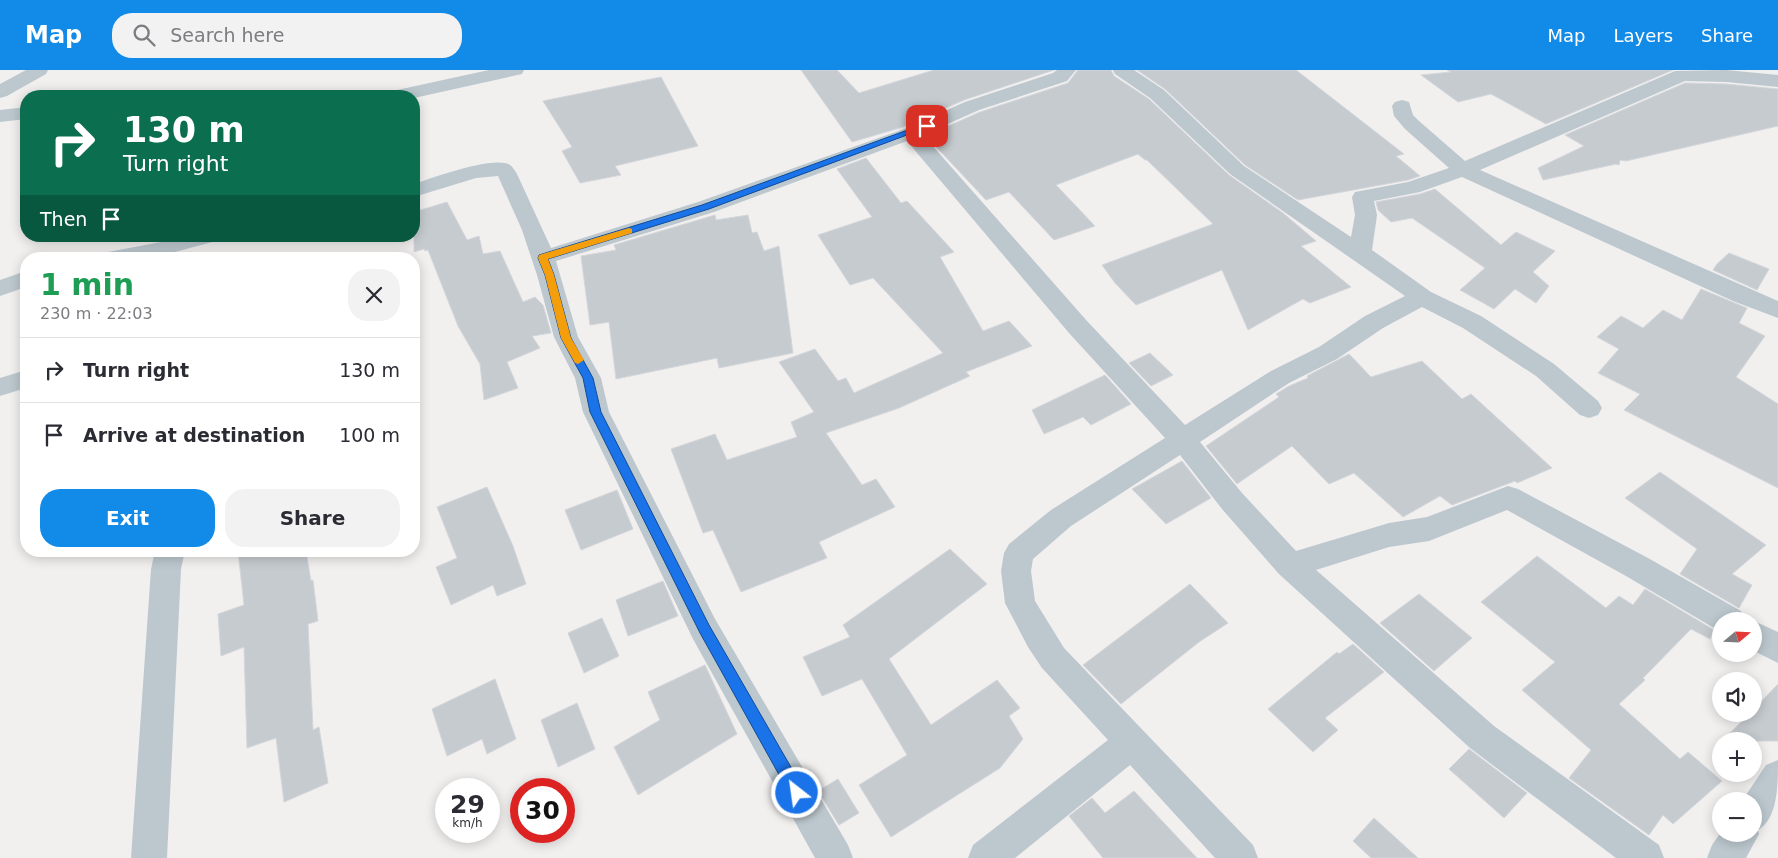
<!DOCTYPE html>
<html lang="en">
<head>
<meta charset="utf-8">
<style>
	:root { --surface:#fff; --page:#f2f2f3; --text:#2b2b33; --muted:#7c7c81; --line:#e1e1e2; --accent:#128ae8 }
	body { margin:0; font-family:"DejaVu Sans",sans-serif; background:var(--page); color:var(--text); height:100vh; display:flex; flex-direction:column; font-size:19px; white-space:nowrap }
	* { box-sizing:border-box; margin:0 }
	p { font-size:16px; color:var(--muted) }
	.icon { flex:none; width:28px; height:28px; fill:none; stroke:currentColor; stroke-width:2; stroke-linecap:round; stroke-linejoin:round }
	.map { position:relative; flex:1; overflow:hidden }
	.drawer { position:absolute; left:20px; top:182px; width:400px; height:305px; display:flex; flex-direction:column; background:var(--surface); border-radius:20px; box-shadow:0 2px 12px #0003 }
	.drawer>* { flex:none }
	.banner { position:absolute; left:20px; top:20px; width:400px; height:152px; border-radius:20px; box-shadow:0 2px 12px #0003; background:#0b6e4f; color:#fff; overflow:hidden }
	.needle { width:32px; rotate:71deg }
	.fabs { position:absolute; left:1712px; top:542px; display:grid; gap:10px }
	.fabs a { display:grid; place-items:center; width:50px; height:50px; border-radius:50%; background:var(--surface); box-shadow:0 2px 12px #0003; font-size:25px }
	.speed { position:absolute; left:435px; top:708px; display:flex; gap:10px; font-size:25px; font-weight:700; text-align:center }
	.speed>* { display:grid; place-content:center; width:65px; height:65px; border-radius:50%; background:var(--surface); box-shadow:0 2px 12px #0003; line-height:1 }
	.speed small { font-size:12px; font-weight:400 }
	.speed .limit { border:8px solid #d22; background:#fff; color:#111 }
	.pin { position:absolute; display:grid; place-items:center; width:42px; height:42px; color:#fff; margin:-21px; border-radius:10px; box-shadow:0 2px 8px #0006 }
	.me { position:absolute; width:55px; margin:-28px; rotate:330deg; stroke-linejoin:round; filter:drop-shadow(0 0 4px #0008) }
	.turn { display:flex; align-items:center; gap:18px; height:105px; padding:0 20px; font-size:22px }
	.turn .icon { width:65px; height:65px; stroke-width:2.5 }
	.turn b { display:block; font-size:35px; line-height:42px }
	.then { display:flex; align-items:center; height:48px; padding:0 20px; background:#0003; gap:10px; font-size:19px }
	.round { display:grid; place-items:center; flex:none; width:52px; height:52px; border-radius:20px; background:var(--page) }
	.head { display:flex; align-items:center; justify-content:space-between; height:85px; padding:0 20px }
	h1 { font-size:30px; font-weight:600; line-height:38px; color:#1e9e55 }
	.button { display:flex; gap:10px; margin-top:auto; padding:10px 20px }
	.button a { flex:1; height:58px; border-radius:20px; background:var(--accent); color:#fff; font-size:20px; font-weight:600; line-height:58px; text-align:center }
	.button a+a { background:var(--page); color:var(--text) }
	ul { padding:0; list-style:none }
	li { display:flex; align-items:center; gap:15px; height:65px; padding:0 20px; border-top:1px solid var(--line) }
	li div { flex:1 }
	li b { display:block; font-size:19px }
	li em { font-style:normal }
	header { display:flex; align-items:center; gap:30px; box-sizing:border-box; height:70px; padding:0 25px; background:var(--accent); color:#fff }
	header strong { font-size:24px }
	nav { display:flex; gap:28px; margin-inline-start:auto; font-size:18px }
	.search { width:350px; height:45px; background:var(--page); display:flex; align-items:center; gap:12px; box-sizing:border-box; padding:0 18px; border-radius:20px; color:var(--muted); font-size:19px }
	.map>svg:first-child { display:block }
</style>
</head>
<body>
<header>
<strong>Map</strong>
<div class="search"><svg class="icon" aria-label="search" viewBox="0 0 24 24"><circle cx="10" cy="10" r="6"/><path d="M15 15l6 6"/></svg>Search here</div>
<nav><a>Map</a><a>Layers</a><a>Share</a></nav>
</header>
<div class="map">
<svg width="1778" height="788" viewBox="0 0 1778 788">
	<rect width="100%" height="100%" fill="#f2efef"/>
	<!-- building -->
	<path fill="#c6cbcf" stroke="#d3d6db" d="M801,0H837L859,23L934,0H1054L964,30L903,57L852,72Z
		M1078,0H1111L1114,6L1149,29L1229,105L1283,143L1316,171L1301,176L1351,217L1310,233L1303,229L1248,260L1222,200L1136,235L1115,213L1102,195L1213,154L1147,90H1145L1138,84L1056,115L1095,156L1054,170L1009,122L986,130L926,66L980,42L1068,13Z
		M1137,0H1296L1404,84L1396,86L1420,106L1408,110L1298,130L1245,95L1165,19Z
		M1447,0H1673L1546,54L1491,24L1458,32L1421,5L1451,2Z
		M661,7L698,76L615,96L621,105L580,113L562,81L572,77L543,31Z
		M1685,13L1726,14L1778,19V56L1626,91L1620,90L1619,95L1616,94L1543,110L1538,98L1584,76L1565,65Z
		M866,88L901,133L907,131L954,182L940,187L983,261L1009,251L1032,276L966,302L970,306L899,338L826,363L862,415L876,409L895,437L819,472L827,488L741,522L713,460L703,463L671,379L715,364L727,390L797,367L791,352L814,342L779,292L815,279L838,311L846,308L854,323L943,283L873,208L850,215L818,165L872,147L837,99Z
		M1435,119L1501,175L1516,162L1555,181L1533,202L1549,216L1536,233L1515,219L1494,239L1460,220L1485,198L1412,148L1391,152L1378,140L1376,132L1420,124Z
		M447,132L467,170L479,166L483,184L500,181L523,232L535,227L543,235L551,263L532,266L540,278L507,292L518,318L484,330L480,294L458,256L428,180L425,181L424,179L414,182V142Z
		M715,145L716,150L748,145L752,163L757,162L764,181L779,176L793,283L719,298L717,288L616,309L609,252L590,255L581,186L616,180L614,175Z
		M1729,183L1769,199L1757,220L1713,200L1717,194Z
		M1701,219L1747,238L1739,253L1765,266L1736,307L1778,334V418L1624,340L1640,324L1598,303L1619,279L1597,267L1621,246L1643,258L1663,240L1682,250Z
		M1150,283L1173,305L1151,316L1129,293Z
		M1349,284L1371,307L1422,291L1462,329L1471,324L1552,398L1517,413L1515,411L1452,435L1440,426L1403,447L1354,403L1329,414L1292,376L1237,414L1206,376L1279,327L1276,324L1289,316L1308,308L1307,306Z
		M1105,305L1131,334L1091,355L1083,347L1044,364L1032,340Z
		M1182,391L1211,428L1166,454L1132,419Z
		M1660,402L1766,475L1732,504L1752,515L1739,538L1680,504L1697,479L1625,428Z
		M487,417L513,476L526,514L497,526L493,515L451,535L436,497L457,488L437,437Z
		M617,420L633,459L581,480L565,440Z
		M950,479L987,514L889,589L931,655L997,610L1020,638L1009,646L1023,669L1000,698L891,767L859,715L907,685L862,609L822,626L803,587L850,567L843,555Z
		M238,481H306L311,511L313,510L318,551L308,554L313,660L319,657L328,713L284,732L276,668L247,678L244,577L221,586L218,544L244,535Z
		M1537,486L1606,538L1619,526L1633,535L1645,519L1714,560L1710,569L1691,559L1643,608L1645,610L1619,634L1680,689L1688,682L1722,711L1673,754L1663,745L1649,765L1569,708L1591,680L1522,620L1555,592L1481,532Z
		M663,511L678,546L628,566L616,530Z
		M1190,514L1228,553L1199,572L1121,634L1083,595Z
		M1419,524L1472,568L1434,601L1380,553Z
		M602,548L619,586L584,603L568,563Z
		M1353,574L1384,602L1325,648L1338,660L1313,682L1268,639L1337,582L1339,584Z
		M705,595L737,664L638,725L614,677L660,650L648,622Z
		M495,609L516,669L487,684L482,669L447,686L432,639Z
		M1778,614V671H1722L1749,644H1754V639Z
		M577,633L595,679L558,697L541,650Z
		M1469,679L1527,723L1504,748L1449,699Z
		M838,709L859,743L839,755L818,721Z
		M1134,721L1197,788H1103L1069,746L1092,728L1105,743Z
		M1374,748L1418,788H1371L1353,771Z"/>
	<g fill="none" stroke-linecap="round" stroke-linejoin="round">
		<!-- minor -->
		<path fill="#bcc8ce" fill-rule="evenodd" d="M26,0H48L46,4L7,26L0,28V14Z
			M489,0H524L522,4L414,28L385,26L388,22Z
			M1057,0H1076L1067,11L979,40L923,65L1087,251L1185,355L1271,301L1319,277L1365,246L1405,226L1230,104L1150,28L1115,4L1113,0H1134L1164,20L1244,96L1351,167L1355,145L1352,127L1355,122L1408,112L1449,98L1405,59L1394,46L1392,36L1395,32L1402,30L1409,32L1413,45L1419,51L1465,91L1675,1L1726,0L1778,5V17L1726,12L1685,11L1480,100L1778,231V248L1733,231L1462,107L1420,122L1374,131L1377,145L1372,180L1431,222L1481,246L1554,294L1598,331L1602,338L1598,345L1589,348L1580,345L1536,306L1463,258L1422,237L1383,258L1337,289L1289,313L1200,372L1242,423L1296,481L1389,453L1427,447L1508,416L1518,419L1648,488L1741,541L1745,551H1721V562L1719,561L1626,506L1507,440L1429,471L1389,477L1316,500L1494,656L1659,775L1664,788H1616L1470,678L1279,504L1222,439L1180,385L1071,456L1033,489L1031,501L1035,531L1064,578L1253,775L1258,788H1215L1130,695L1015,788H968L973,775L1108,670L1042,598L1028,577L1005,533L1001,501L1004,483L1009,474L1051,440L1165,368L1069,263L907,71L714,142L556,191L578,267L601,308L609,342L715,549L848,775L853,788H815L693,569L583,342L575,308L554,267L537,205L522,160L498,106L476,108L414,127V114C432,108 494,85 510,95C513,97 515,101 517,104L551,178L698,132L904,59L965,32L1053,3Z
			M26,37V49L0,52V40Z
			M182,166H219L216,171L149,189H97L100,184L108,182L161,172Z
			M26,201V217L0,226V210Z
			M26,300V318L0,326V308Z
			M155,481H185L181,499L167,788H131L151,499Z
			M1754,551L1778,562V593L1754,581Z
			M1778,690C1778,715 1778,749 1758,760L1759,764L1746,788H1707L1712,775L1721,762V764H1754V731H1742L1766,695Z"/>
	</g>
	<!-- route -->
	<path fill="#1a73e8" stroke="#114b97" d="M924,54L931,56L709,139L548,189L554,205L571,268L593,308L601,342L709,555L803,718L805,723L803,728L797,730L792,728L700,563L590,342L583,308L561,268L545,205L538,188L539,185L702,135Z"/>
	<!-- slow -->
	<path fill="#f59e0b" d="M629,158L632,159V163L548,189L554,205L571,268L584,290L578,294L575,293L561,268L545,205L538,188L539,185Z"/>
</svg>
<div class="fabs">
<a><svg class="needle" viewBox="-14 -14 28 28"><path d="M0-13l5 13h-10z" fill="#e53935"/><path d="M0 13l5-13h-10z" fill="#7c7c81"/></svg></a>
<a><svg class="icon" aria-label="sound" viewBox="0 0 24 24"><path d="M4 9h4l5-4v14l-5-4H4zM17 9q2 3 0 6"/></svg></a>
<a>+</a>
<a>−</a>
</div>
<div class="speed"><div>29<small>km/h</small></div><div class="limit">30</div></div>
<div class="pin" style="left:927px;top:56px;background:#d93025"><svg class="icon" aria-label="arrive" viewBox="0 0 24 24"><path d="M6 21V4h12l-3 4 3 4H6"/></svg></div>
<svg class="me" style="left:797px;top:723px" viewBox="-20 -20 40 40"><circle r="17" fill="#1a73e8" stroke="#fff" stroke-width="3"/><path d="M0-11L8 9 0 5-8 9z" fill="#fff"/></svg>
<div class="banner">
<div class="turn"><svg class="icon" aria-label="right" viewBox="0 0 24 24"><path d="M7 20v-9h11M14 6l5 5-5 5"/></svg><div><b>130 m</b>Turn right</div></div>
<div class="then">Then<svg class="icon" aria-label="arrive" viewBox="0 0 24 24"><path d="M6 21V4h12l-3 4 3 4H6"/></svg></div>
</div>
<section class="drawer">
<div class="head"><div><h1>1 min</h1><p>230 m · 22:03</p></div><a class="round"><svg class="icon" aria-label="close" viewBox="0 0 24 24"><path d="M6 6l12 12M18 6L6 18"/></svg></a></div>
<ul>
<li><svg class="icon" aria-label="right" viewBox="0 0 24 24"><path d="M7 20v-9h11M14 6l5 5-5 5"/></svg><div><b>Turn right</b></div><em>130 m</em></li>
<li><svg class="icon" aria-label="arrive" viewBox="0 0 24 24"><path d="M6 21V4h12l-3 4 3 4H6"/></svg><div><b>Arrive at destination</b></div><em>100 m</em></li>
</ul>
<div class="button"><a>Exit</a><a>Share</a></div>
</section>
</div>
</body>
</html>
